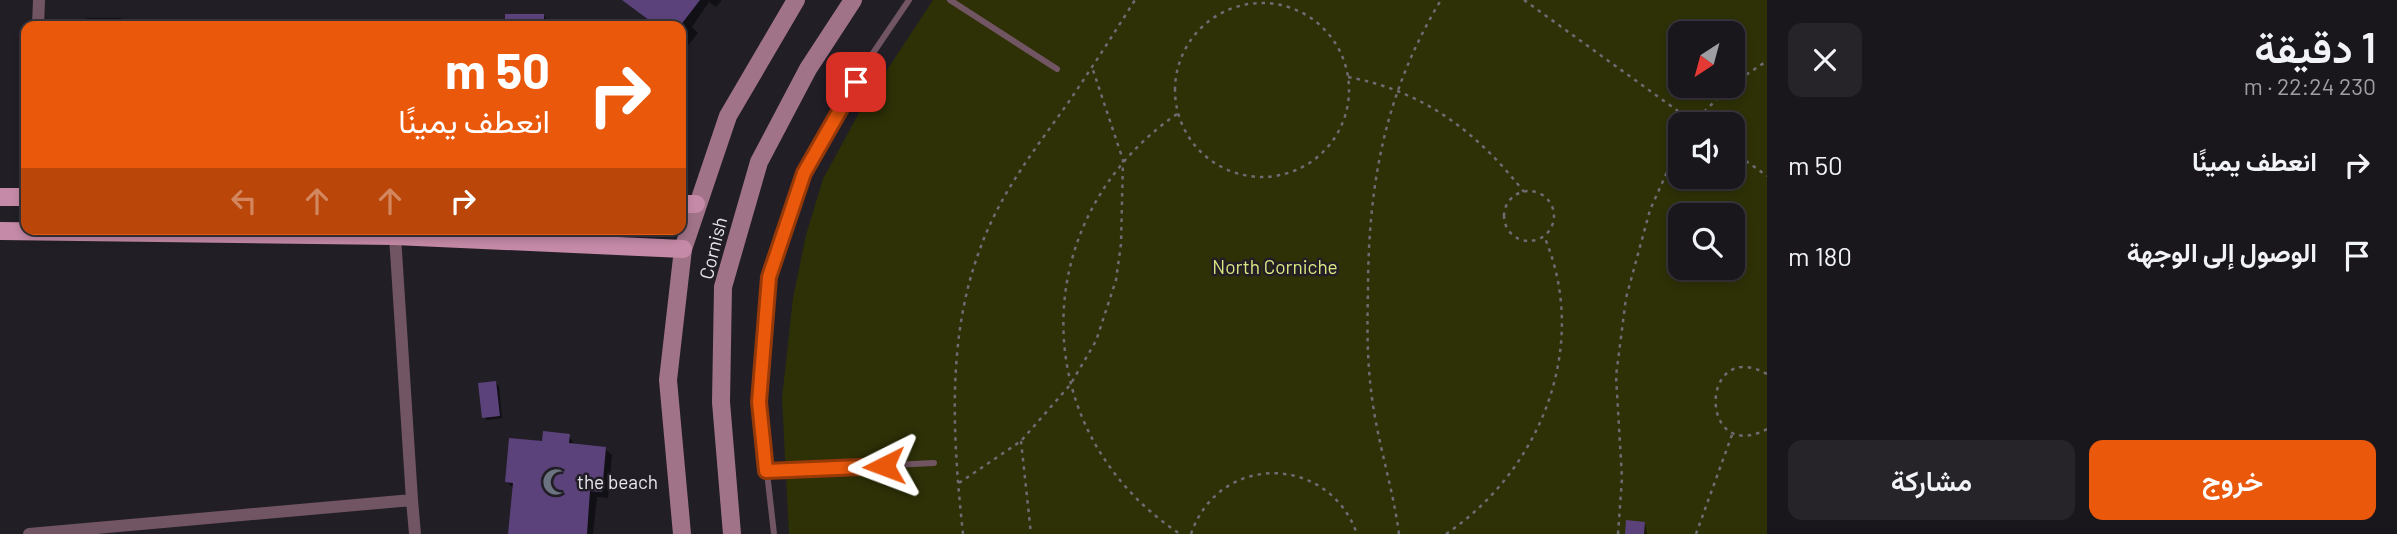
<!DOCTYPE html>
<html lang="ar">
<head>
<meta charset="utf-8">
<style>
	:root { --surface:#19161c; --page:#262329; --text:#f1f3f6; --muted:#9f9fa3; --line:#37353b; --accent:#ea580c }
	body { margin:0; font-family:Barlow,Vazirmatn,sans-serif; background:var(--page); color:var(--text); direction:rtl; height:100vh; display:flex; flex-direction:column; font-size:26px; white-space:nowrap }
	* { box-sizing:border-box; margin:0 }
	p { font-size:23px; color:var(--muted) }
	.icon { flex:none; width:38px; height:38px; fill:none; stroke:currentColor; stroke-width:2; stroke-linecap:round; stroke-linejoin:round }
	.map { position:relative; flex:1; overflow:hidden; direction:ltr }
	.side { display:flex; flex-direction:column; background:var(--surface); width:630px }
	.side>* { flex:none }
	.top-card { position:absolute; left:21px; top:21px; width:665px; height:214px; border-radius:14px; box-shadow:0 4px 10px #0003,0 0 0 2px var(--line); direction:rtl; background:#ea580c; color:#fff; overflow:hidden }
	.needle { width:46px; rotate:216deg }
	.controls { position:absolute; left:1668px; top:21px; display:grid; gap:14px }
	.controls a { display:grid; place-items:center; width:77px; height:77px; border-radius:14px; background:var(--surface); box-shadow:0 4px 10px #0003,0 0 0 2px var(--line); font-size:35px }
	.pin { position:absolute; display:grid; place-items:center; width:60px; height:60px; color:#fff; margin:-30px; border-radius:14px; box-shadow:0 4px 10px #0006 }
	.me { position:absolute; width:77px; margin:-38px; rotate:267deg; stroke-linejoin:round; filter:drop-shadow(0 0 5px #0008) }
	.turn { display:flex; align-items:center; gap:24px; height:147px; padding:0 21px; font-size:32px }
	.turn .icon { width:91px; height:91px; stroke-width:2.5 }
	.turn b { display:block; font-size:49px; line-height:60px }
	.lanes { display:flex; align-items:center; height:66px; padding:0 21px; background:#0003; justify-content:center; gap:35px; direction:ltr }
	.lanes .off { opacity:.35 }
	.round { display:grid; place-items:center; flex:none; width:74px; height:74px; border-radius:14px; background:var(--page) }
	.summary { display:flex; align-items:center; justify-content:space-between; height:119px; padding:0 21px }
	h1 { font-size:42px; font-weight:600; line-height:52px }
	.primary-button { display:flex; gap:14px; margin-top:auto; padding:14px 21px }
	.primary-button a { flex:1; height:80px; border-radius:14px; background:var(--accent); color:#fff; font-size:28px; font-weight:600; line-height:80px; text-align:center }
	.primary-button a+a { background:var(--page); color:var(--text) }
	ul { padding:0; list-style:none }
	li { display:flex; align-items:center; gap:21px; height:91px; padding:0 21px }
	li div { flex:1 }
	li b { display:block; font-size:26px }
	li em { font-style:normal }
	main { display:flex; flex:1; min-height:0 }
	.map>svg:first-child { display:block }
</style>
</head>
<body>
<main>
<section class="side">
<div class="summary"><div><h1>1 دقيقة</h1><p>230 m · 22:24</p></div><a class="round"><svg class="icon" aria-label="close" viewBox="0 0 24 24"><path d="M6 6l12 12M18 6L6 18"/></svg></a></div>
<ul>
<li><svg class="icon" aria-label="right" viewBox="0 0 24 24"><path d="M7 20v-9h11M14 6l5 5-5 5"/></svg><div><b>انعطف يمينًا</b></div><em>50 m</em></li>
<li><svg class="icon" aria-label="arrive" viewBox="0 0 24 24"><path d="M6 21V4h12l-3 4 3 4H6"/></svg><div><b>الوصول إلى الوجهة</b></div><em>180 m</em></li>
</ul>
<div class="primary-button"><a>خروج</a><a>مشاركة</a></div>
</section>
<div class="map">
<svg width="1767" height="534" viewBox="0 0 1767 534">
	<rect width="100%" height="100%" fill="#211e26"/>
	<!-- green -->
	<path fill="#2e3106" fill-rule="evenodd" d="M933,0H1767V534H789L782,398L793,298L806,235L823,179L860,111ZM1680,33H1732V86H1680ZM1680,124H1732V177H1680ZM1680,215H1732V268H1680Z"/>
	<!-- shadow -->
	<path fill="#0007" d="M624,0H722L716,7L709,2L692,27L698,33L686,48L681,43V26H658Z
		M506,16H544L553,26H506Z
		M86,18H121L127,26H86Z
		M232,19L310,20L315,26H232Z
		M369,20H407L412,26H369Z
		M495,383L499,386L502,418L487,420L484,417Z
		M569,436L575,446L605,449L612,455L608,498L597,497L593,534H510L513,488L506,481L543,443Z
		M1645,523L1647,534H1627Z"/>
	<!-- building -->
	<path fill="#5b427b" d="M622,0H700L680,26H657Z
		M505,14H544V26H505Z
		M496,381L500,416L482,418L478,383Z
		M543,431L570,434L569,443L606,447L602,492L590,491L587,534H508L513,483L505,482L509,438L542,441Z
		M1626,520L1645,522L1644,534H1625Z"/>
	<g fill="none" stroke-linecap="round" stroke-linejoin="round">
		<!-- path -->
		<path stroke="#6e6b73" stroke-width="2.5" stroke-dasharray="3.5 5" stroke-linecap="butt" d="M1524,0L1696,124
			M1175 90a87 87 0 1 1 174 0a87 87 0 1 1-174 0Z
			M1348,77C1424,91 1477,132 1524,192
			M1732,84L1767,61
			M1177,114C1025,219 1025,431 1180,534
			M1692,124L1730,86
			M1732,151L1767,176
			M1504 216a25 25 0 1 1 50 0a25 25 0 1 1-50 0Z
			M1767,374C1699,336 1698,466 1767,429
			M1021,441L1031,534
			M959,483L1021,441L1070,385L1096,341L1116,280L1121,244L1123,160L1092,67
			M963,534C953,440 946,339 980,249C999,195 1035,149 1068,103C1091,69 1113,35 1135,0
			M1191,534C1219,452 1329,454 1357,534
			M1399,534C1393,488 1378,444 1372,398C1367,362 1367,327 1368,291C1368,185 1385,92 1441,0
			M1446,534C1541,470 1591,345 1544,236
			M1618,534L1622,478L1616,376L1626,298L1650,210L1680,143
			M1696,534L1733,432"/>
		<!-- service -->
		<path stroke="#725563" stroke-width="6" d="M950,0L1057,69
			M767,471L934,463
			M774,534L759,402L769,277L804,173L869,59L909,0"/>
		<!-- minor -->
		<path stroke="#725563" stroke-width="12" d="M38,26L39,0
			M412,500L415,534
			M29,534L412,500L395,236"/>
		<!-- secondary -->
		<path stroke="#a17389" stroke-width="18" d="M682,534L668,380L683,249L728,116L796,0
			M732,534L721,402L723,287L759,162L808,69L853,0"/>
		<!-- primary -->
		<path stroke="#c58aa7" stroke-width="18" d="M0,197H26
			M681,204H696
			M0,231L395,236L683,249"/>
	</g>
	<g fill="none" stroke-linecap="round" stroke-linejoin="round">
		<defs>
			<path id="route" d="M856,82L804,173L769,277L759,402L766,471L884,466"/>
		</defs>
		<!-- route casing -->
		<use href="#route" stroke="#983908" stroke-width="18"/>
		<!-- route -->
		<use href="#route" stroke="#ea580c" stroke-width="12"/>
	</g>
	<!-- icons -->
	<defs>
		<symbol id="mosque-bare" viewBox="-9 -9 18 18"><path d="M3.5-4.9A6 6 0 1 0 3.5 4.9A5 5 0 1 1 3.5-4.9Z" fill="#6b7280" stroke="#211e26" stroke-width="2.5" paint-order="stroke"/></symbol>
	</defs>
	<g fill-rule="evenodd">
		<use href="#mosque-bare" x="537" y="463" width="38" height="38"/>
	</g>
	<g text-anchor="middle" stroke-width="5" stroke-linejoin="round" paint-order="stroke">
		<!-- street labels -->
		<g font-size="19" fill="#e9e7ed" stroke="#211e26">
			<text transform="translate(713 248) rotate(-76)" y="7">Cornish</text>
		</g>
		<!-- park labels -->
		<g font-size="19" fill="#dee882" stroke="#211e26">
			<text x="1275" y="274">North Corniche</text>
		</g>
		<!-- poi labels -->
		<g font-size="19" fill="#e9e7ed" stroke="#211e26" text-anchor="start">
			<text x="577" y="489">the beach</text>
		</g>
	</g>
</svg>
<div class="controls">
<a><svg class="needle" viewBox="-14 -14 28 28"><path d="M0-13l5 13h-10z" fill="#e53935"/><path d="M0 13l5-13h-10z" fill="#9f9fa3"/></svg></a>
<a><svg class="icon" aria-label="sound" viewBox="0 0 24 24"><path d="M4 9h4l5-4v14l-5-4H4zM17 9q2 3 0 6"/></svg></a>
<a><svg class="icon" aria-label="search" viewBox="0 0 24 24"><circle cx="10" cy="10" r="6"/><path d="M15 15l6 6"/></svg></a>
</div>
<div class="pin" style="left:856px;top:82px;background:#d93025"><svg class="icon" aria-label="arrive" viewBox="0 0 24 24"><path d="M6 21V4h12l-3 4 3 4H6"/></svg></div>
<svg class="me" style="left:884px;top:466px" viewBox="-20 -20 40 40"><path d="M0-17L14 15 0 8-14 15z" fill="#ea580c" stroke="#fff" stroke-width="4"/></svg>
<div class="top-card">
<div class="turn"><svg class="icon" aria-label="right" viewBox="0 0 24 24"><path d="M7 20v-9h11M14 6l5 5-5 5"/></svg><div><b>50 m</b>انعطف يمينًا</div></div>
<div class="lanes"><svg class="icon off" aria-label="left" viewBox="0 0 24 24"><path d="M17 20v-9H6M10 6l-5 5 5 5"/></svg><svg class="icon off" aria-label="ahead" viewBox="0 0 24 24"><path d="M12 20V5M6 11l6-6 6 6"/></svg><svg class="icon off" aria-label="ahead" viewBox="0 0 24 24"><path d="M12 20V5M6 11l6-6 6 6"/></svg><svg class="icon" aria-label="right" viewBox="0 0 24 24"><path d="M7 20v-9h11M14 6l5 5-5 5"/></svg></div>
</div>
</div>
</main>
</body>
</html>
